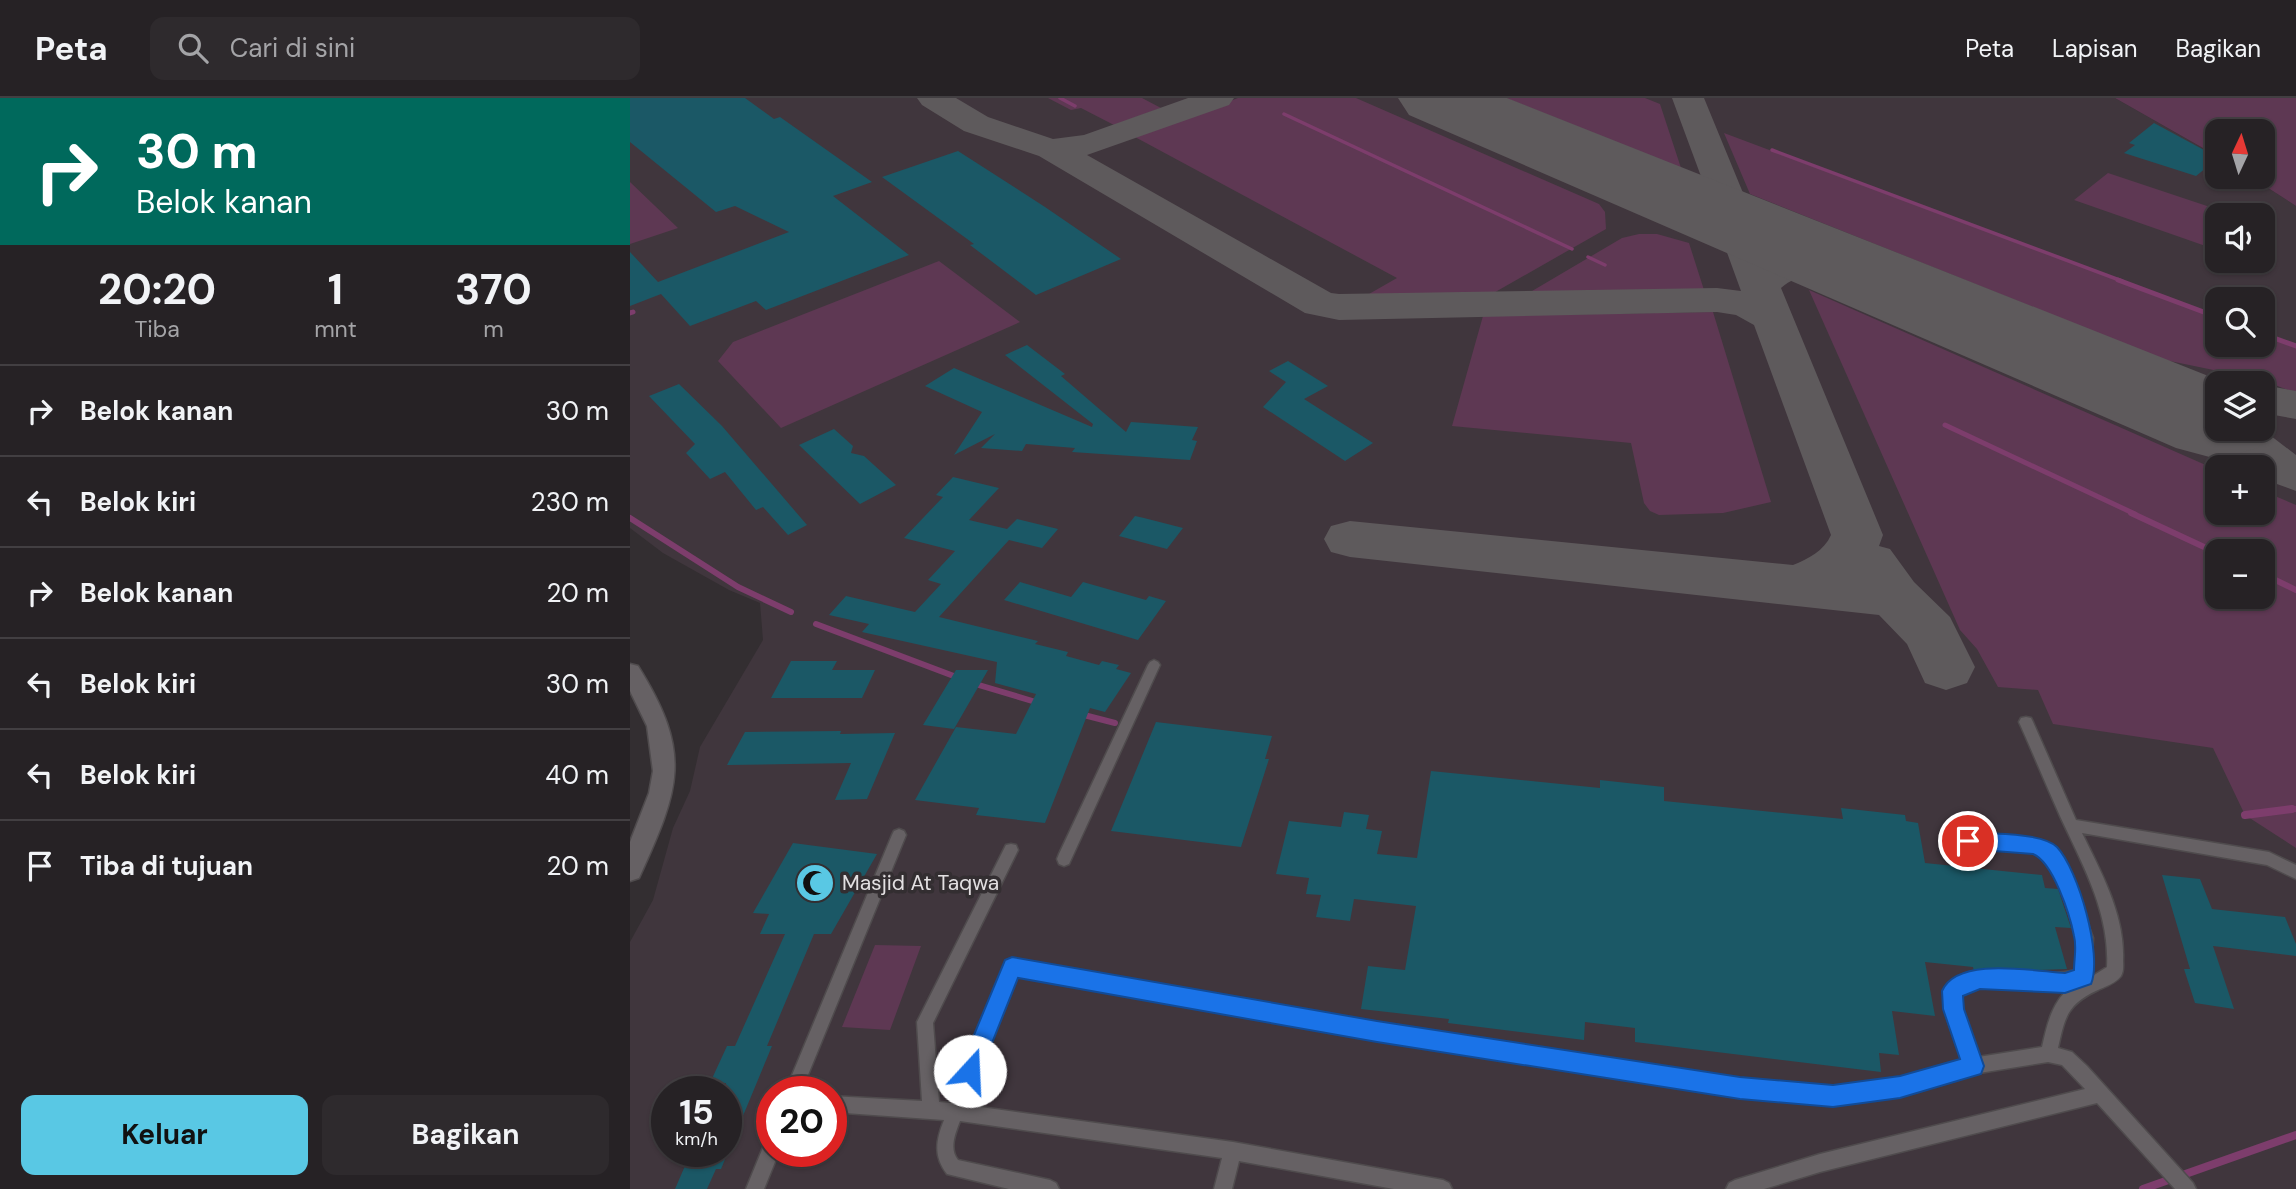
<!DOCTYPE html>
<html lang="id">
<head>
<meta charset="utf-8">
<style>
	:root { --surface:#262225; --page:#2e2a2d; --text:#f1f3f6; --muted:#a4a4a7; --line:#423f42; --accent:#59c8e4 }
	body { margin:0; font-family:"DM Sans",sans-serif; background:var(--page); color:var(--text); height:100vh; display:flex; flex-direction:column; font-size:26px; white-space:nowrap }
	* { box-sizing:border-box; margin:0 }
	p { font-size:23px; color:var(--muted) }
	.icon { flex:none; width:38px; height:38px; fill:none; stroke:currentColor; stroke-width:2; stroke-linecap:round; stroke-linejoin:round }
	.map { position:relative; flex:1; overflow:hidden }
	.side { display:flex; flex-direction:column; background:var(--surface); width:630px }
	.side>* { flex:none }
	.top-card { background:#00695c; color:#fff; overflow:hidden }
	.needle { width:46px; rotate:4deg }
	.controls { position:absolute; left:1575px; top:21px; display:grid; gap:14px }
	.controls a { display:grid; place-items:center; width:70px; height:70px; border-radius:14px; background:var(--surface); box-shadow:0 2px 5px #0004,0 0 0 2px var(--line); font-size:35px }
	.speed { position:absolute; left:21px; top:978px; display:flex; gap:14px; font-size:35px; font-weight:700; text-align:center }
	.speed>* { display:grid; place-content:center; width:91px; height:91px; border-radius:50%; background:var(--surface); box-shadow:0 2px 5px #0004,0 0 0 2px var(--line); line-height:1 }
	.speed small { font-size:18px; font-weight:400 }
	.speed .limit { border:10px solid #d22; background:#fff; color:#111 }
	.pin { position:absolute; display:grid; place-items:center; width:60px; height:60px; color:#fff; margin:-30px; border:4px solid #fff; border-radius:50%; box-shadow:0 2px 7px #0007 }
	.me { position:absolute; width:77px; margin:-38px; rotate:20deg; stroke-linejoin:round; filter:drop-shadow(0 0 5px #0008) }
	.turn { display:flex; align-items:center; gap:24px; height:147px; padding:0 21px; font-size:32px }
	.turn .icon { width:91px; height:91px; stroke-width:2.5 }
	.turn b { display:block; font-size:49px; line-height:60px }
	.eta { display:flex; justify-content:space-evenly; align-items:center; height:119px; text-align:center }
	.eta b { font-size:42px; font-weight:700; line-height:49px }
	.primary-button { display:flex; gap:14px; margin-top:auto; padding:14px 21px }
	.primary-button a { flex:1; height:80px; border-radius:14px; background:var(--accent); color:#111; font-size:28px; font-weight:700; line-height:80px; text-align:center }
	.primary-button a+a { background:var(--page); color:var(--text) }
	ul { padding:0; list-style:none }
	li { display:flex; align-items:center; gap:21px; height:91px; padding:0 21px; border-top:2px solid var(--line) }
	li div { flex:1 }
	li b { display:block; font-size:26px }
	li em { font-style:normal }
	header { display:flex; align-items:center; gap:42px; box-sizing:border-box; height:98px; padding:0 35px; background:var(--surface); border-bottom:2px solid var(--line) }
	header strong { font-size:33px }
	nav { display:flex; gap:38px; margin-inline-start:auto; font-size:24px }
	.search { width:490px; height:63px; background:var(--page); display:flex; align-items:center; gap:18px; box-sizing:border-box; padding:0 24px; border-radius:14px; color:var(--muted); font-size:26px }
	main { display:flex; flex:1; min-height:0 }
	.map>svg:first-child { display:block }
</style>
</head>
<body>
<header>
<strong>Peta</strong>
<div class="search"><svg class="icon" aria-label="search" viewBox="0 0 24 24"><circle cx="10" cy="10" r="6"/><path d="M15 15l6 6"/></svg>Cari di sini</div>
<nav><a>Peta</a><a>Lapisan</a><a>Bagikan</a></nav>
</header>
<main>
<section class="side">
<div class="top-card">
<div class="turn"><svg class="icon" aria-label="right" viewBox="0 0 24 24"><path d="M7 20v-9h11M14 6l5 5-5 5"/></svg><div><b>30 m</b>Belok kanan</div></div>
</div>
<div class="eta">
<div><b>20:20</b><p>Tiba</p></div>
<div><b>1</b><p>mnt</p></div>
<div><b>370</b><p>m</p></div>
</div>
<ul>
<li><svg class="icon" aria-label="right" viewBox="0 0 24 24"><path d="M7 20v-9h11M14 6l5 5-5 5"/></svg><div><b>Belok kanan</b></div><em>30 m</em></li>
<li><svg class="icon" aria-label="left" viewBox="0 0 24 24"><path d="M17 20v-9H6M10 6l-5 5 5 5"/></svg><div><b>Belok kiri</b></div><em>230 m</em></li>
<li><svg class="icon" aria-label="right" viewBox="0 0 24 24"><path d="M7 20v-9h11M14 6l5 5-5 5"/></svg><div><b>Belok kanan</b></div><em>20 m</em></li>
<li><svg class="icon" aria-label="left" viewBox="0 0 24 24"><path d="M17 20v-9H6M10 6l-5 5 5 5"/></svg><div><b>Belok kiri</b></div><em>30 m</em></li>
<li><svg class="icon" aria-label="left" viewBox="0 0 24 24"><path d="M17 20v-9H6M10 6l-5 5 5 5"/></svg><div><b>Belok kiri</b></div><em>40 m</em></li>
<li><svg class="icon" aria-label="arrive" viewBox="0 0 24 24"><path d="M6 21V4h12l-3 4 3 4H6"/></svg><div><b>Tiba di tujuan</b></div><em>20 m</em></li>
</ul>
<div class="primary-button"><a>Keluar</a><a>Bagikan</a></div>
</section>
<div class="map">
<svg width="1666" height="1091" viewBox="0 0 1666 1091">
	<rect width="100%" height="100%" fill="#332e31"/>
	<!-- built -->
	<path fill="#40363d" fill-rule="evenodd" d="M0,0H1485L1587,58V79H1621L1666,108V1091H0V844L23,802L43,730L60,693L70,649L133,542L130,505L99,492L33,455L0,430ZM1587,117H1633V163H1587ZM1587,201H1633V247H1587ZM1587,285H1633V331H1587ZM1587,369H1633V415H1587ZM1587,453H1633V499H1587ZM37,994H96V1054H37ZM142,994H201V1054H142Z"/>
	<!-- green -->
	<path fill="#5e3853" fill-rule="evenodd" d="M418,0H512L531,10L484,27L451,10L441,12Z
		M608,0H726L969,106L975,114L976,131L860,197L732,200L767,180L505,39Z
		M876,0H1015L1030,6L1051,70Z
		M1485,0H1666V108L1621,79H1633V33H1587V58Z
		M1094,35L1587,219V247H1633V236L1666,248V295L1632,282L1535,262L1120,96Z
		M1478,75L1604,117H1587V152L1444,102Z
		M0,84L48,130L0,146Z
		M1009,136H1027L1059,145L1074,192L897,196L992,140Z
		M309,163L390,224L151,330L88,263L103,244Z
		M1179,192L1587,372V415H1633V393L1666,407V750L1615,717L1583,650L1423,626L1408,592L1368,589L1347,551L1330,532ZM1587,453H1633V499H1587Z
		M1083,214L1141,404L1093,415L1029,417L1020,413L1014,405L1001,345L822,328L853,218Z
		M245,847L291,848L260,932L212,929Z"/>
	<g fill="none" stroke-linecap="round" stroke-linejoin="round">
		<!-- stream-far3 -->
		<path stroke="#7d3d6c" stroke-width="3.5" d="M430,0L445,8
			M654,16L942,151
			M1142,52L1492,183
			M958,159L975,167"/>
		<!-- stream-far2 -->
		<path stroke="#7d3d6c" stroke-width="5" d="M1488,182L1587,219
			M0,215L3,214
			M1633,236L1666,248
			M1315,327L1505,416"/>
		<!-- stream-far1 -->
		<path stroke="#7d3d6c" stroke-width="6" d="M1501,415L1587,455
			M0,420L108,489L161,514
			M1633,476L1666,492
			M186,526L329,580
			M342,585L409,605
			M450,616L485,625
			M1647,713L1666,711"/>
		<!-- stream -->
		<path stroke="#7d3d6c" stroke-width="8" d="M1615,717L1662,711
			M1513,1091L1666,1037"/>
		<!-- taxiway -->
		<path fill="#5e5a5c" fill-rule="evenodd" d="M287,0H326L358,19L423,41L454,37L558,0H604L599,7L457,57L701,195L709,196L1087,190L1111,193L1095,149L1055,110L1060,102L1079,100L1042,0H1074L1125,124L1120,130L1133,147L1140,162C1173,152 1205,156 1238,165L1244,173L1238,181C1210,188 1174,167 1151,190L1253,437L1249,448L1260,451L1284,484L1320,519L1345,569L1337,585L1316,592L1295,585L1277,546L1249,517L720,459L701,454L694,441L701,428L720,423L1163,467C1178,461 1194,453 1201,437L1124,227L1106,217L1087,214L709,222L675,215L409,58L334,33L292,7Z
			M1487,268L1587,281L1603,285H1587V309L1471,292L1464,282L1471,272Z
			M1633,287L1666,293V321L1633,315Z
			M1587,320V331H1632L1666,357V393L1633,381V369H1616L1580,331Z"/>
		<!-- runway -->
		<path fill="#5e5a5c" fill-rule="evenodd" d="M768,0H877L1596,285H1587V331H1633V305L1646,324L1628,350L1587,361L1546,350L779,17Z"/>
	</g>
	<!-- building -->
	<path fill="#1b5866" d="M0,0H115L144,21L150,19L242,84L203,98L279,157L136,212L126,203L60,228L31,196L0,208V154L28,184L159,134L105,108L86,114L0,44Z
		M1524,25L1574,52L1587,61L1566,78L1494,55L1505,47L1499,45Z
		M328,53L415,109L491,161L406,197L340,147L344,146L252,79Z
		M397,247L435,276L431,278L496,334L501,324L568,329L562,342L567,343L560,362L442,354L445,350L396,346L392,353L351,350L365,336L324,357L352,314L295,288L324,270L462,329L463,326L375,257Z
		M658,263L698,288L674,301L743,345L715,363L633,309L656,284L639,273Z
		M49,286L92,328L177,427L158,437L133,409L126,412L95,374L80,381L56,355L65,346L19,298Z
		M204,331L223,348L221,355L234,358L266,387L230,406L169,347Z
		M323,379L369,390L339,422L377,431L387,421L428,431L412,450L379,442L309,519L408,543L405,546L438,554L436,558L469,567L472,563L489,567L486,571L501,575L475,614L460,610L415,725L346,717L349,710L285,702L326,629L386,636L406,596L365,585L367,564L232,534L239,526L199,517L216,498L285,514L311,486L298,482L325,453L274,440L313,399L306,397Z
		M505,418L514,420L553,430L537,451L489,438Z
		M390,484L441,499L453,484L516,502L519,498L536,503L508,542L374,502Z
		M161,563H207L202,572H245L232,600H141Z
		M326,572H358L324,631L293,627Z
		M526,624L642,638L635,661H639L611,749L481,733Z
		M211,633L210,636L265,635L237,701L205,702L221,665L97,667L115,634Z
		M801,673L970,690V682L1034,689V703L1213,721L1211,710L1275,717L1276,723L1288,725L1295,765L1412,777L1415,790L1428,791L1441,830L1425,829L1437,871L1344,874L1343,869L1295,864L1305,918L1262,913L1269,957L1249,955L1251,974L1005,944V930L955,924L954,942L818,925L819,921L731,911L738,868L775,872L786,808L724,801L720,823L686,819L691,797L676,796L679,780L646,776L659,723L711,729L714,714L739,717L736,731L752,733L747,756L787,760Z
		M163,745L247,756L201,836H184L137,948H142L91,1071H86L77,1091H45L61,1054H96V985H80L97,948H105L155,836H130L139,816L123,815Z
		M1532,777L1570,781L1582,811L1655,819L1666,846V858L1583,848L1604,911L1565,905L1554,871H1560Z"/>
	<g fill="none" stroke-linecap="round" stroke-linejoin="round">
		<defs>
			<path id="service" d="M524,562L528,564L530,567L439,766L434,768L429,766L427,761L429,756L518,567L520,564Z
				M1396,619L1401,620L1403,624L1446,722L1639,754L1666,767V781L1637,767L1452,735C1471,774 1495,817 1493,862C1493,867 1494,873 1491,878C1486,885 1475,889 1468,892C1437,906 1435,919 1428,950L1442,954L1457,968L1563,1085L1566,1091H1545L1467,1005L1190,1074L1134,1091H1096L1099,1085L1105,1082L1190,1056L1455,991L1432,967L1418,964L1343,976L1270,997L1203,1006L1109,998L699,933L387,877L336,1007L603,1044L813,1082L819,1085L822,1091H764L609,1063L602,1091H584L592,1060L330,1023C325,1036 319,1051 328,1062L420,1082L426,1085L429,1091H379L317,1076C303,1058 306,1042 314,1022L201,1014V998L292,1003L287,924L376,747L381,746L386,747L388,752L303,925L309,1004L320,1005L377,864L382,861L699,917L1109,982L1203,990L1270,981L1333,963C1326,942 1312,917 1314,895C1317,866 1399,876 1420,875C1429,875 1438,874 1446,872L1447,840L1427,780L1414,759L1403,754L1338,749L1333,747L1331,743L1333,739L1338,737L1404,742L1424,749L1440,777L1463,840L1461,879L1477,869C1480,814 1452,766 1430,718C1416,687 1403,655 1389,624L1391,620ZM1366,889L1420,891L1441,889C1422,903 1417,927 1412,949L1348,959L1331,911L1330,897L1349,890Z
				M269,731L274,733L276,737L171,994H155L262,737L264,733Z
				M142,1039V1054H149L134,1091H116L136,1042Z"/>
			<path id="minor" d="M0,566L8,568C63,656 50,690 9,780L0,783V744L19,695L23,673L17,628L0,593Z"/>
		</defs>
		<!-- service casing -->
		<use href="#service" stroke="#4f4b4d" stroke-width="3"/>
		<!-- minor casing -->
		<use href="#minor" stroke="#4f4b4d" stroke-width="3"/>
		<!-- service -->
		<use href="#service" fill="#666164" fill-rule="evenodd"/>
		<!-- minor -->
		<use href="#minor" fill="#666164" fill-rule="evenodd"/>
	</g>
	<!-- route -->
	<path fill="#1a73e8" stroke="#114b97" stroke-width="2" d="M1338,735C1359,736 1412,734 1427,749C1448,771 1473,857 1461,886L1435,895L1350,891L1333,898L1334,911L1354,968L1351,976L1270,1000L1203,1009L1110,1001L747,944L388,880L348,980L340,984L332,980L329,973L375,862L382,859L747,923L1110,979L1203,987L1270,978L1330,961L1313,911L1312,893C1327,858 1403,873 1435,875L1444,872C1444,861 1447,849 1444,838C1440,817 1423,764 1403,756L1338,751L1331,749L1328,743L1331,737Z"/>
	<!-- icons -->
	<defs>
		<symbol id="mosque-disc" viewBox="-11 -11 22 22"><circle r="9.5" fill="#59c8e4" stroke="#332e31"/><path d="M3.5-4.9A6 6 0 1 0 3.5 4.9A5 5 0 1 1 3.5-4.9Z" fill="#111"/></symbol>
	</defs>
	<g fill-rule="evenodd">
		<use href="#mosque-disc" x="163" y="763" width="44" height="44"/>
	</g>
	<g text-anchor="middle" stroke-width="7" stroke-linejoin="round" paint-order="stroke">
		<!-- poi labels -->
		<g font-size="21" fill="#e3e0e2" stroke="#332e31" text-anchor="start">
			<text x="212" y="792">Masjid At Taqwa</text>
		</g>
	</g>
</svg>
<div class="controls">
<a><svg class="needle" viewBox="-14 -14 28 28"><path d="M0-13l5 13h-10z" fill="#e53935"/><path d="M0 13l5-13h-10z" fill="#a4a4a7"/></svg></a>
<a><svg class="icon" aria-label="sound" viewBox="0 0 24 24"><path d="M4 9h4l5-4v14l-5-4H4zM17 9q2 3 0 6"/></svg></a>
<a><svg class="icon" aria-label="search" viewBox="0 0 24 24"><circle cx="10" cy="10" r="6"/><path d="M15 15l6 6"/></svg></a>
<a><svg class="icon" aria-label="layers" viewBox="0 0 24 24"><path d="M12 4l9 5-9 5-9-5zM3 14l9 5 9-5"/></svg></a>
<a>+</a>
<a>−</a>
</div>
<div class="speed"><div>15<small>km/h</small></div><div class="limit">20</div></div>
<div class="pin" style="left:1338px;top:743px;background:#d93025"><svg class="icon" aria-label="arrive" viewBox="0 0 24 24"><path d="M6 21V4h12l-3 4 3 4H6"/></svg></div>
<svg class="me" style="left:340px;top:973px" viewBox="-20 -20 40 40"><circle r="19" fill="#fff"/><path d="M0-13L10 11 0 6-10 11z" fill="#1a73e8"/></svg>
</div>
</main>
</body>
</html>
